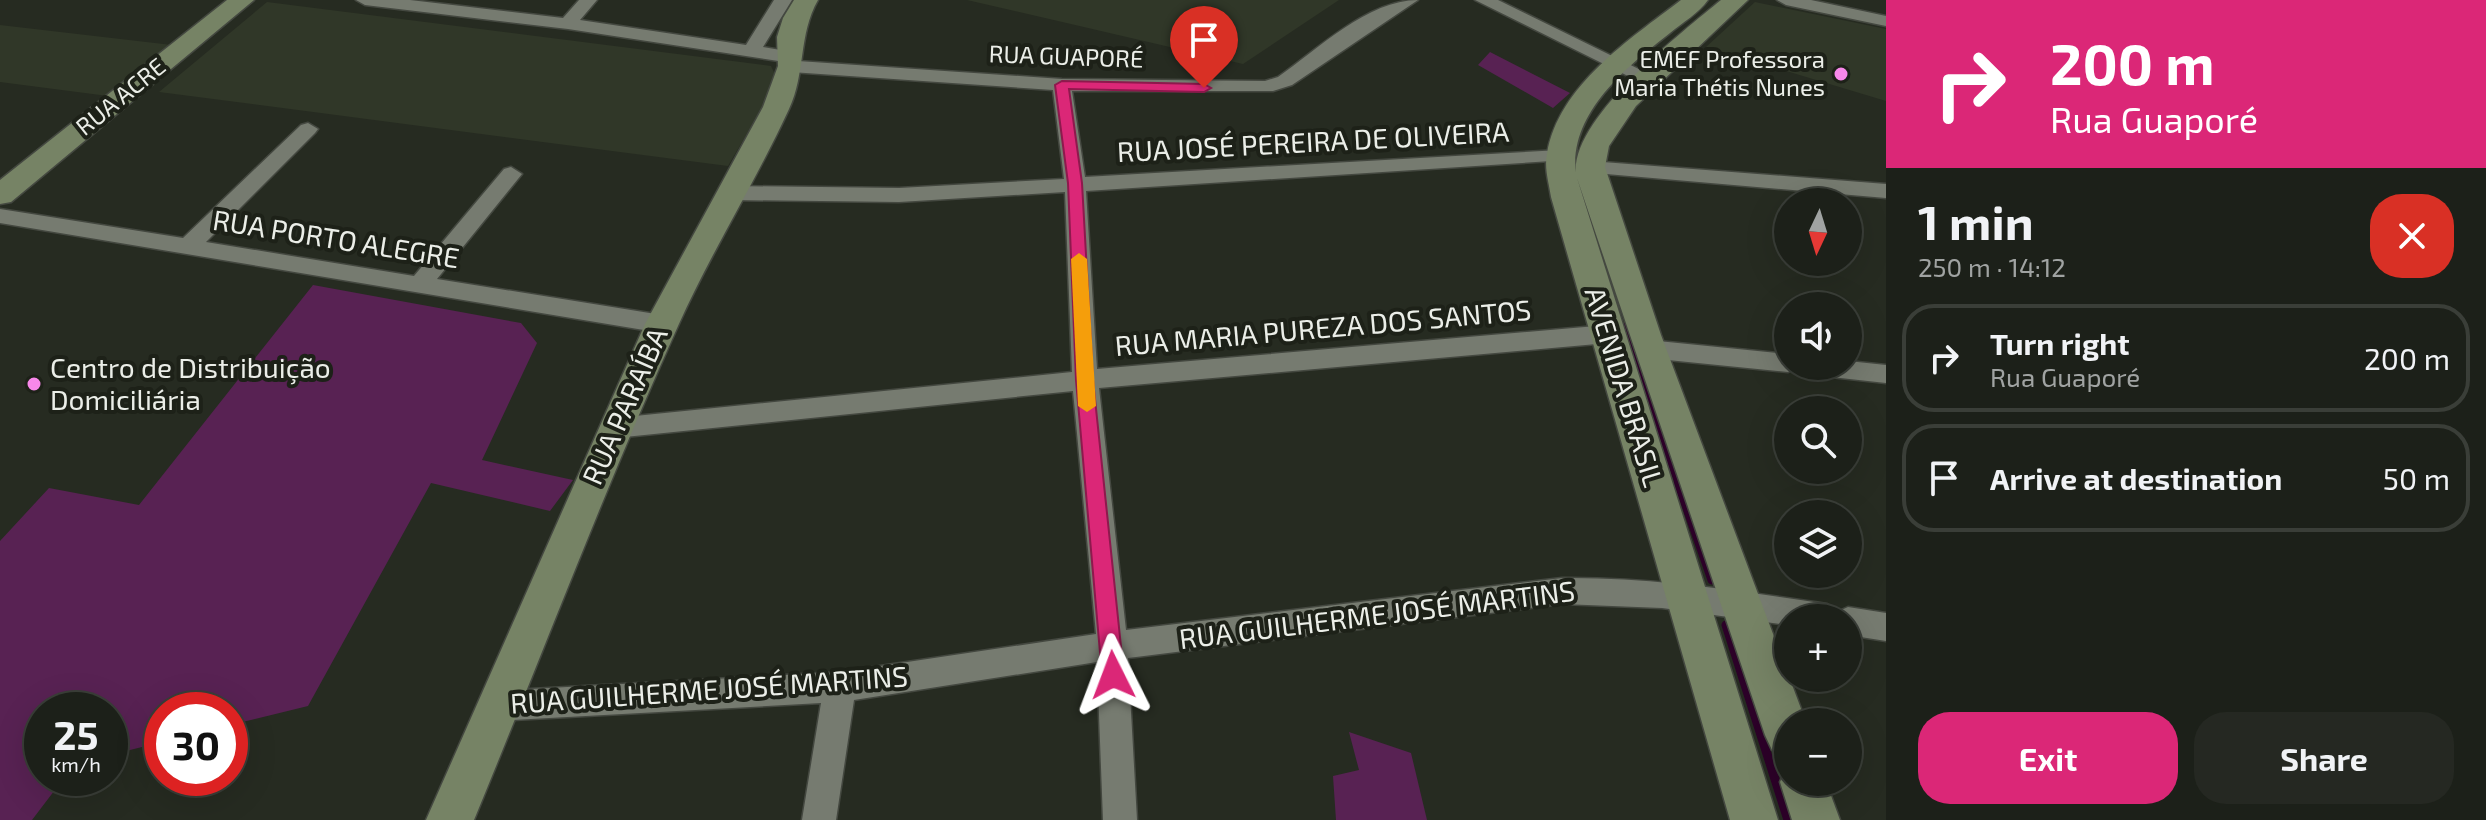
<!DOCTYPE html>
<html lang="en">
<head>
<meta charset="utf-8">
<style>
	:root { --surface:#1c2019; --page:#252822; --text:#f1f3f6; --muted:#a0a3a2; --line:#3a3e38; --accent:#db2777 }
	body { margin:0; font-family:"Exo 2",sans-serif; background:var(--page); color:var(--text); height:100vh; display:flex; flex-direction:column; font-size:30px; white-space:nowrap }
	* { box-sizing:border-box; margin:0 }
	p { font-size:26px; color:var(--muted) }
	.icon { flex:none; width:44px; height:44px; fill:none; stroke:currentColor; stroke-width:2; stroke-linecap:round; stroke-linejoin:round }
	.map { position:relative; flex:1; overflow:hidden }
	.details { display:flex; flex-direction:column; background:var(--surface); width:600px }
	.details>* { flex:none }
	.hud { background:#db2777; color:#fff; overflow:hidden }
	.needle { width:52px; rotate:184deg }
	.tools { position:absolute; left:1774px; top:188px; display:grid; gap:16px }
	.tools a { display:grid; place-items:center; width:88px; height:88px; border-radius:50%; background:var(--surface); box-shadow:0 8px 32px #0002,0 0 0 2px var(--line); font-size:40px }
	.speed { position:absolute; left:24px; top:692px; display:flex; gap:16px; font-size:40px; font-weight:700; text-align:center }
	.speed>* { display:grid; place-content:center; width:104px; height:104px; border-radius:50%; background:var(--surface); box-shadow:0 8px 32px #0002,0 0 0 2px var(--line); line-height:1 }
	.speed small { font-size:20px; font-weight:400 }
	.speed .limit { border:12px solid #d22; background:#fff; color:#111 }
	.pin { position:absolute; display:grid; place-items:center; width:68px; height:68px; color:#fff; margin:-82px -34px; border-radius:50% 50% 50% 0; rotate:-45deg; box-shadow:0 0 8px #0007 }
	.pin .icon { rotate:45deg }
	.me { position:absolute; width:88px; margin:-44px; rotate:357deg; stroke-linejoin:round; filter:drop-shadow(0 0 6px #0008) }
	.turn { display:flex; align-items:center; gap:28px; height:168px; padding:0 32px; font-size:36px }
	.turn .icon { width:104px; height:104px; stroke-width:2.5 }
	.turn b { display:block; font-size:56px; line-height:68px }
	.round { display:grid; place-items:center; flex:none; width:84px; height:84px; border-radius:32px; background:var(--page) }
	.summary { display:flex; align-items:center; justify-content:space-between; height:136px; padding:0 32px }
	h1 { font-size:48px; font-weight:700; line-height:60px }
	.primary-button { display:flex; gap:16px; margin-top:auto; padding:16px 32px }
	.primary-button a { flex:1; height:92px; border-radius:32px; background:var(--accent); color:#fff; font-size:32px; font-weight:700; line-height:92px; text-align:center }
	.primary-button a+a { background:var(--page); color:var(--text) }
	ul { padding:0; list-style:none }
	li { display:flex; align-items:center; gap:24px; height:108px; margin:0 16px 12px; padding:0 16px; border:4px solid var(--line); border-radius:32px }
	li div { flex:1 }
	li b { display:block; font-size:30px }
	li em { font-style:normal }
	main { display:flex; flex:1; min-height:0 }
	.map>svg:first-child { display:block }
</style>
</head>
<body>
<main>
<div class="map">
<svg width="1886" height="820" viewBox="0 0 1886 820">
	<rect width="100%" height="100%" fill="#262b21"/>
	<!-- built -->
	<path fill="#303728" d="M967,0H1339L1243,64Z
		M267,2L771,66L778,81L728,166L159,92Z
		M1755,2L1886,29V101L1706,47Z
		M0,25L172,45L108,96L0,82Z"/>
	<!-- green -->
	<path fill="#582253" d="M1490,52L1570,93L1553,108L1478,65Z
		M313,285L521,323L537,343L482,460L573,480L550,511L431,483L308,706L230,725V710H162V742L110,755V710H42V778H64L32,820H0V541L49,488L139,505Z
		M1349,732L1411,753L1427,820H1336L1333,776L1359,770Z"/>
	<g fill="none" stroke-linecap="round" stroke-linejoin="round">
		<!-- stream-far1 -->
		<path stroke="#2c0128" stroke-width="8" d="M1624,327L1679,484"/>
		<!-- stream -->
		<path stroke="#2c0128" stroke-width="9" d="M1678,482L1712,580
			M1726,625L1788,820"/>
		<defs>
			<path id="street" d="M356,0H410L563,18L579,0H597L580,20L746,45L774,0H792L763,47L798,53V61L1062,79L1265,81L1278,77C1318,49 1368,0 1418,0L1292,85L1273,91H1072L1085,177L1560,150L1570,156L1567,160L1086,191L1097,369L1608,325L1617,328L1620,334L1617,340L1608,343L1099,388L1126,630L1562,578C1652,577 1739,591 1827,604L1839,611L1848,607L1886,613V641L1848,635V618H1788V625L1662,608L1562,604L1128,658L1137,820H1103L1097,662L854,700L836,820H802L821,703L496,721L485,717L480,706L485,695L496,691L840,672L1096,634L1073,391L615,438L606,435L602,428L606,421L615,418L1072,372L1065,192L899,202L732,200L721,193L732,186L899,188L1064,179L1053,90L791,72L782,66L785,62L568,29L365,5Z
				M1475,0H1498L1657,78L1647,84L1640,82Z
				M1777,0H1811L1886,16V26L1786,5Z
				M308,123L318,129L315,133L206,242L414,276L504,169L511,167L522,174L437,279L662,315L671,318L674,324L671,330L662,333L0,223V209L183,238L301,125Z
				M1590,161L1886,184V198L1583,172L1580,167Z
				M1648,340L1788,354V366H1799L1788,372L1648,358L1639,355L1636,349L1639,343Z
				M1848,361L1886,365V383L1813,375L1804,373L1800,366H1848Z"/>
			<path id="secondary" d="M227,0H254L11,202L0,204V180Z
				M794,0H818C798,35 806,73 789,109C755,183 711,252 678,326C605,488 542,655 474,820H426L645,324L763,107L778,66L777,37L783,18Z
				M1681,0H1708C1699,13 1682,23 1670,33C1628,66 1568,113 1576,174C1570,119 1682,32 1721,0H1748L1636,106L1609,146L1605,167L1661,335L1806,722H1788V757L1772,750L1765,735L1577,178L1778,820H1730L1551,197C1549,183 1544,168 1547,154C1558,86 1630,39 1681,0Z
				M1788,765V782H1826L1840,820H1792L1780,782Z"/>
		</defs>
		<!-- street casing -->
		<use href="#street" stroke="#444840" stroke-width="3"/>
		<!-- secondary casing -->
		<use href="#secondary" stroke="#444840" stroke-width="3"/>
		<!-- street -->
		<use href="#street" fill="#767b70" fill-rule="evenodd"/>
		<!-- secondary -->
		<use href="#secondary" fill="#768365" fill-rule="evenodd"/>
	</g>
	<!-- route -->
	<path fill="#db2777" stroke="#8e194d" stroke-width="2" d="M1062,81L1204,84L1211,88L1204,92L1069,89L1082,183L1093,380L1124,675L1121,683L1113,686L1106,683L1102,675L1076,380L1068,183L1055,85Z"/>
	<!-- slow -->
	<path fill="#f59e0b" d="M1079,253L1087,259L1096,406L1087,412L1078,406L1071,259Z"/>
	<!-- markers -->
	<g fill="#f888ea" stroke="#1d2118" stroke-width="3">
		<circle cx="1841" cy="74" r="8"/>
		<circle cx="34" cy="384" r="8"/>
	</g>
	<g text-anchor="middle" stroke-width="8" stroke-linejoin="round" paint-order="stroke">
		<!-- far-street labels -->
		<g font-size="24" fill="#ebeee8" stroke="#1d2118">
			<text transform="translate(1066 57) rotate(2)" y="8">RUA GUAPORÉ</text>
			<text transform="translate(121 97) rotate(-39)" y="8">RUA ACRE</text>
		</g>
		<!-- far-poi labels -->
		<g font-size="24" fill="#ebeee8" stroke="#1d2118" text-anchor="end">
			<text x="1825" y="68">EMEF Professora<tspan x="1825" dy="28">Maria Thétis Nunes</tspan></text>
		</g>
		<!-- street labels -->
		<g font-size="28" fill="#ebeee8" stroke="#1d2118">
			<text transform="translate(1313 142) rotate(-3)" y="10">RUA JOSÉ PEREIRA DE OLIVEIRA</text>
			<text transform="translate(336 239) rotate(9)" y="10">RUA PORTO ALEGRE</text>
			<text transform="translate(1323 328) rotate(-5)" y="10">RUA MARIA PUREZA DOS SANTOS</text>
			<text transform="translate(1624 387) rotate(73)" y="10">AVENIDA BRASIL</text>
			<text transform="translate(625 406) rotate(-66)" y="10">RUA PARAÍBA</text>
			<text transform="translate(1377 615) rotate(-7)" y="10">RUA GUILHERME JOSÉ MARTINS</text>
			<text transform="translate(709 690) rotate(-4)" y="10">RUA GUILHERME JOSÉ MARTINS</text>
		</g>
		<!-- poi labels -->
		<g font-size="28" fill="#ebeee8" stroke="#1d2118" text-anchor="start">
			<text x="50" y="378">Centro de Distribuição<tspan x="50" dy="32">Domiciliária</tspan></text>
		</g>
	</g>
</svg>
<div class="tools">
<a><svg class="needle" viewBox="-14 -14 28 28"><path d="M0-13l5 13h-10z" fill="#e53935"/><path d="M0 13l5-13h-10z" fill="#a0a3a2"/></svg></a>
<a><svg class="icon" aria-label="sound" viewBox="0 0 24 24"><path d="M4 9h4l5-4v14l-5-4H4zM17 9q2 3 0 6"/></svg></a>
<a><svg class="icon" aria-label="search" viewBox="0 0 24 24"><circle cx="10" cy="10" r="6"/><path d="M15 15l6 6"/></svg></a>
<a><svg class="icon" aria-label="layers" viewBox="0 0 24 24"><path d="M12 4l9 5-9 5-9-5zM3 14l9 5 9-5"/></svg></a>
<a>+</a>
<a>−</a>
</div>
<div class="speed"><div>25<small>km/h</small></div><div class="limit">30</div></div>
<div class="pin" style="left:1204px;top:88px;background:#d93025"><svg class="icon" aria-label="arrive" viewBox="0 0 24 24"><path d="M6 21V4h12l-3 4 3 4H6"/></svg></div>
<svg class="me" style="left:1113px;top:675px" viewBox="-20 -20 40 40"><path d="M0-17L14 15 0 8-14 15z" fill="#db2777" stroke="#fff" stroke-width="4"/></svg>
</div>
<section class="details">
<div class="hud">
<div class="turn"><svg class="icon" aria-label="right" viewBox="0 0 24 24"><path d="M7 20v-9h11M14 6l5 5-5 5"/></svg><div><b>200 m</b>Rua Guaporé</div></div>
</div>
<div class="summary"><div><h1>1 min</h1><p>250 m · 14:12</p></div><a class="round" style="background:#d93025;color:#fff"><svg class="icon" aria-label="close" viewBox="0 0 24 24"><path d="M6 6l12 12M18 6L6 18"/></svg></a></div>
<ul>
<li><svg class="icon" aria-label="right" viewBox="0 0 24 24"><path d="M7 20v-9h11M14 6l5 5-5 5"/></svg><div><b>Turn right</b><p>Rua Guaporé</p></div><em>200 m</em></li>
<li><svg class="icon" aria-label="arrive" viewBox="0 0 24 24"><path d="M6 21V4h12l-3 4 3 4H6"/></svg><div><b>Arrive at destination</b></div><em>50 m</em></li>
</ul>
<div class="primary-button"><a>Exit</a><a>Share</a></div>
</section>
</main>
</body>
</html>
